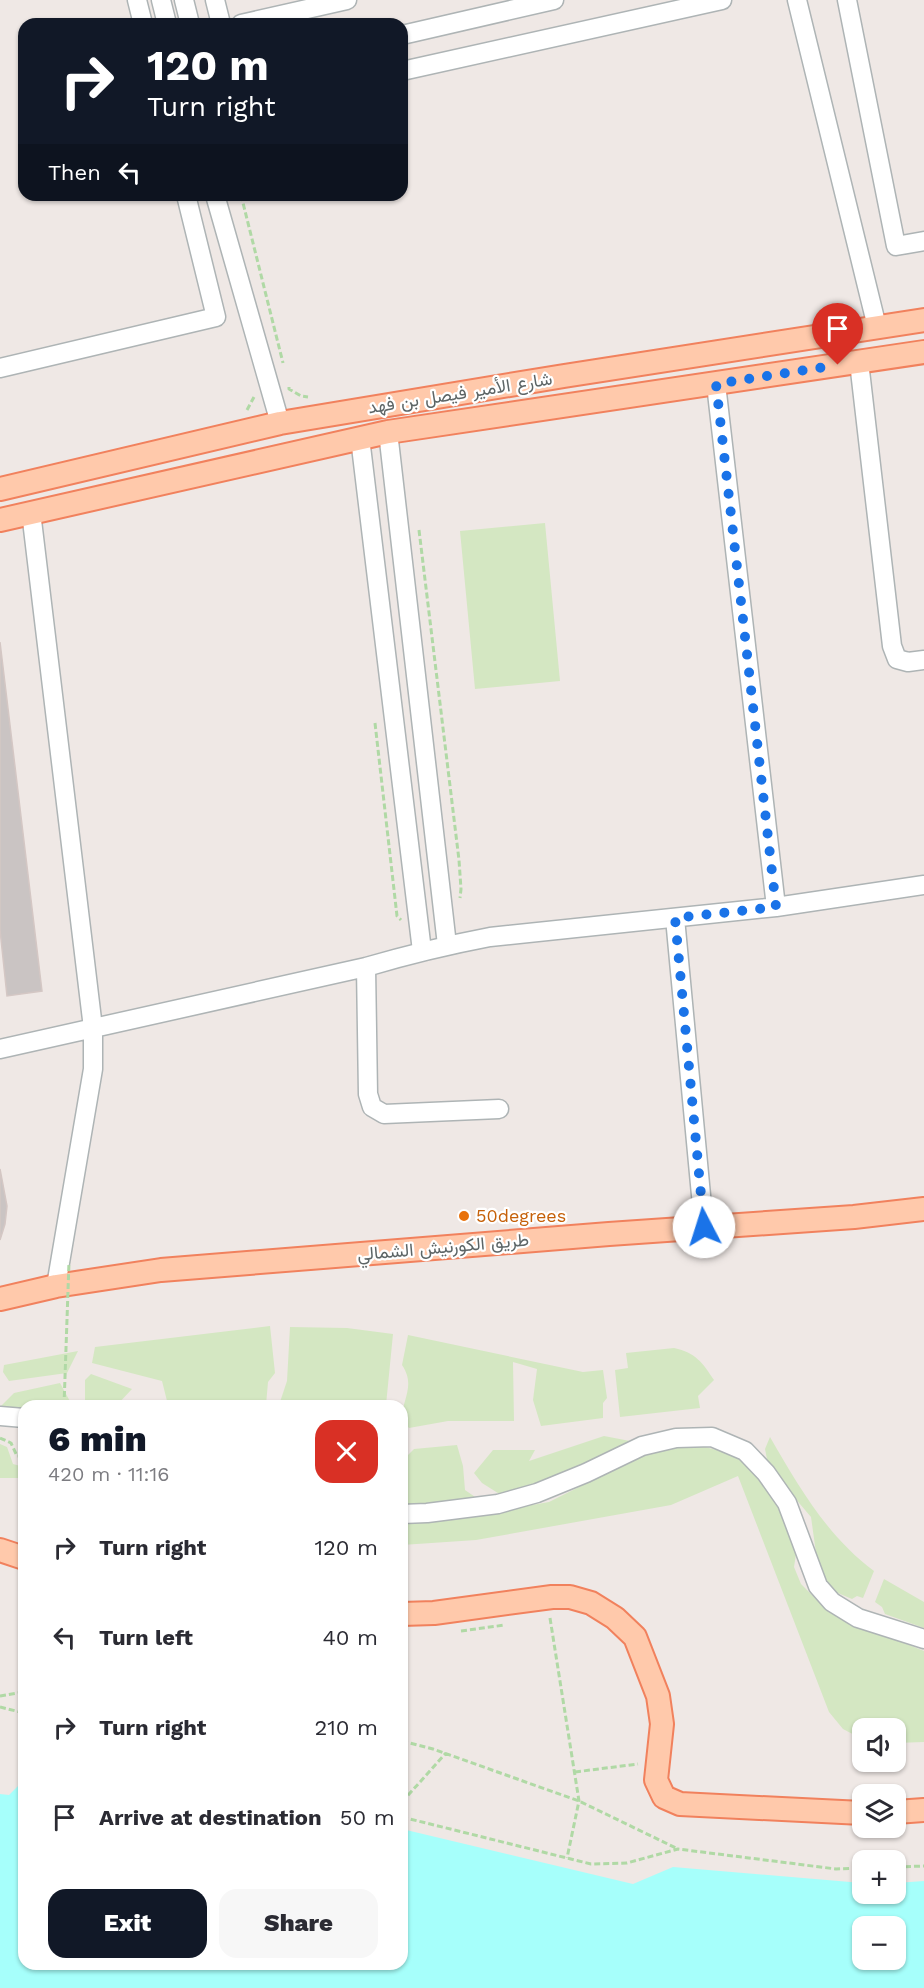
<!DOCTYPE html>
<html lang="en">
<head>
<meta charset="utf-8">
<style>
	:root { --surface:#fff; --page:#f7f7f7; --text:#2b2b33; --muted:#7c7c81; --accent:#111827 }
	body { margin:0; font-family:"Work Sans",Vazirmatn,sans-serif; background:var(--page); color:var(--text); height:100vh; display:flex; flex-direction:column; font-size:22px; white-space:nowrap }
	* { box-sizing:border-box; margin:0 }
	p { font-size:20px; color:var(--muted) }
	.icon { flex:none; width:33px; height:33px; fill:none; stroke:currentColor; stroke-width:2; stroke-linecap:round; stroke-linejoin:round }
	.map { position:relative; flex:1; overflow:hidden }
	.details { position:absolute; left:18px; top:1400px; width:390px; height:570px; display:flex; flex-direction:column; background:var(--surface); border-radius:18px; box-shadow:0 2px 4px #0004 }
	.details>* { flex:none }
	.top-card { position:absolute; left:18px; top:18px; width:390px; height:183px; border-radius:18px; box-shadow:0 2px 4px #0004; background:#111827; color:#fff; overflow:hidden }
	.buttons { position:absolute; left:852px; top:1718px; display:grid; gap:12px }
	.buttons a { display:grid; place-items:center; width:54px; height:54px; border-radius:12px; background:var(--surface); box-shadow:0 2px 4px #0004; font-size:30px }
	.pin { position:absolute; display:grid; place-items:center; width:51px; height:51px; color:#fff; margin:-62px -26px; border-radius:50% 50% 50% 0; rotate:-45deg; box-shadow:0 0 6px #0007 }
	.pin .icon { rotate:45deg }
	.me { position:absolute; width:66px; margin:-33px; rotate:355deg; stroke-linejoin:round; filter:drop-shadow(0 0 4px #0008) }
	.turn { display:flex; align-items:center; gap:21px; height:126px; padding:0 30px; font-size:27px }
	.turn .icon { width:78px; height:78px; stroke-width:2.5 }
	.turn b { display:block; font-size:42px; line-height:51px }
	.then { display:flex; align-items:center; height:57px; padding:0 30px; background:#0003; gap:12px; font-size:22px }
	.round { display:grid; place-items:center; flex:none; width:63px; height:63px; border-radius:18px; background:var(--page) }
	.head { display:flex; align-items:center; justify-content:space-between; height:102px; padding:0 30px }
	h1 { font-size:36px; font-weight:800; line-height:45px; color:var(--accent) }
	.primary-button { display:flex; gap:12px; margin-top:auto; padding:12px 30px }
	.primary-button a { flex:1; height:69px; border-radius:18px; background:var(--accent); color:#fff; font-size:24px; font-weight:800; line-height:69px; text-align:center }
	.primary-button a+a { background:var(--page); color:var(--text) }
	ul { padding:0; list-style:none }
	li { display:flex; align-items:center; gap:18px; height:90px; padding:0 30px }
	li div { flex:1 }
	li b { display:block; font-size:22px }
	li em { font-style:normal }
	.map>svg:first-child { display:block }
</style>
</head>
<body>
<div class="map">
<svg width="924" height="1988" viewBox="0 0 924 1988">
	<rect width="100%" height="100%" fill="#efe8e5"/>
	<!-- green -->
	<path fill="#d4e7c2" d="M545,523L560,681L475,689L460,531Z
		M270,1326L275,1373L268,1382L266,1405H168L162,1381L92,1363L95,1347Z
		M290,1327L347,1328L393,1334L386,1405H279L287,1381Z
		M408,1335L583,1372L603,1370L607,1398L603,1403V1418L541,1426L533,1400L537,1369L513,1362L514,1421H448L409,1428L402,1420C402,1398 416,1386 402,1365Z
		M674,1348C696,1353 702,1362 714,1380L698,1396L700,1408L620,1417L615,1370L628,1368L626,1353Z
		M78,1351L67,1373L9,1381L3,1372L4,1365Z
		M91,1374L132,1389L117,1405H85V1380Z
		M60,1383L72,1405L24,1406V1410L0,1407L14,1393Z
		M604,1436L630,1441C586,1465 549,1482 501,1495L482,1483L474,1473L493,1450H535L529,1461Z
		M770,1437C799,1487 827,1536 874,1571L863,1598L857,1596L852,1599L833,1591L823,1576L817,1560L811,1517L771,1470L767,1459L765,1449Z
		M0,1444L7,1447L13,1464L24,1467V1478H0Z
		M694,1444L739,1456L779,1500L797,1548L794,1567L801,1584L830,1613L924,1651V1742L896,1743V1728H862V1739L843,1729L829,1712L738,1476L671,1505L476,1540L402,1545V1521L471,1516L549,1502L641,1456Z
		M457,1445L463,1466L465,1490L478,1499L408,1508L402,1500V1461L414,1449Z
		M884,1579L924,1602V1628L885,1614L882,1607L875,1602Z"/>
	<!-- water -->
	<path fill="#a6fffb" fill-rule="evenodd" d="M24,1780V1964H402V1829L633,1884L673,1867L862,1883V1893H896V1883L924,1881V1988H0V1794L9,1795ZM862,1926H896V1959H862Z"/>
	<!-- building -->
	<path fill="#cac4c3" stroke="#d4c7c4" stroke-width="1.5" d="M0,642L42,991L7,996L0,930Z
		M0,1169L7,1206L5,1224L0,1240Z"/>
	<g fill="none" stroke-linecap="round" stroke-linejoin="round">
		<defs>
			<path id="minor" d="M137,0L143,24
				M161,0L167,24
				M184,0L190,24
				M215,0L221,24
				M797,0L877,327
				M847,0L896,246L924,241
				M241,24L347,0
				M402,35L554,0
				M402,71L722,0
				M215,195L280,423
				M859,362L892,646L897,659L908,662L924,660
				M0,368L216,317L186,195
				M716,384L776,907
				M388,432L447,945
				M360,438L422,951
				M31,512L93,1028V1069L56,1286
				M675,918L704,1227
				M366,967L368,1094L372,1107L384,1114L499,1109
				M0,1049L366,967C407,955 448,945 490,937L776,907L924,885
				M0,1416L24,1418
				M402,1514L427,1513L498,1504L537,1493L586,1473L642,1446L676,1438L712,1437L745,1451L766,1473L787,1503L818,1586L832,1602L858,1618L924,1639"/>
			<path id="major" d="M0,489L280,423L564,376L924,320
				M0,520L388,432L924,352
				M0,1299L56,1286L161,1270L609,1234L854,1217L924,1209
				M0,1550L24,1558
				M402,1614L434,1613L552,1597H570L591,1603L615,1618L635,1637L658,1696L662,1724L656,1780L664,1797L680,1804L862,1813
				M896,1812L924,1810"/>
		</defs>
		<!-- minor casing -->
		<use href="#minor" stroke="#aeb4b5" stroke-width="21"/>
		<!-- major casing -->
		<use href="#major" stroke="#f1815d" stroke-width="26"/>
		<!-- path -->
		<path stroke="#b0d9a5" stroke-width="3" stroke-dasharray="6 3" stroke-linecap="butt" d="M241,195L283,363
			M289,387V389L301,396L308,397
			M247,410L254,397
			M419,530L459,860L461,889L460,898
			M375,723L397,916L401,920
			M0,1438L11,1443L17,1456H24
			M550,1618L579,1801L567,1858
			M461,1631L505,1625
			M0,1696L24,1692
			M0,1707L24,1713
			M402,1741L433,1749L579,1801L678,1849
			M575,1772L638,1764
			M402,1802L446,1753
			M402,1817L591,1864L627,1863L678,1849L836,1869L862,1868
			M896,1867L924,1866"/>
		<!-- minor -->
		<use href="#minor" stroke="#fff" stroke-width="18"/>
		<!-- major -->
		<use href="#major" stroke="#ffc9ab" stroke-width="22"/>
		<!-- path-bridge -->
		<path stroke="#b0d9a5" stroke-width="3" stroke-dasharray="6 3" stroke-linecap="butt" d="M64,1406L69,1262"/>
	</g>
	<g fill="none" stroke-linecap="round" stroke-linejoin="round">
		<!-- route -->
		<path stroke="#1a73e8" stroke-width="10" stroke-dasharray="0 18" d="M704,1227L675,918L776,907L716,384L838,365"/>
	</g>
	<!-- markers -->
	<circle fill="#e8710a" stroke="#fff" stroke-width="2" cx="464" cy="1216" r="6"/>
	<g text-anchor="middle" stroke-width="4.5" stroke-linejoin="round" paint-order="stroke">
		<!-- street labels -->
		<g font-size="18" fill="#5d6566" stroke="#fff">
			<text transform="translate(460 393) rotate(-9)" y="6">شارع الأمير فيصل بن فهد</text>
			<text transform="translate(443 1247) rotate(-5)" y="6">طريق الكورنيش الشمالي</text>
		</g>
		<!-- food labels -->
		<g font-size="18" fill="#c56008" stroke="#fff" text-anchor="start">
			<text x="476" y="1222">50degrees</text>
		</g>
	</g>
</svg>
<div class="buttons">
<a><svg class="icon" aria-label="sound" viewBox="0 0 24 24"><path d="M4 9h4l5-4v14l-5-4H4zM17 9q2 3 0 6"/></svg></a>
<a><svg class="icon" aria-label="layers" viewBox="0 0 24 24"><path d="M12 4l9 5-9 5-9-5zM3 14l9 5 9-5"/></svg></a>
<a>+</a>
<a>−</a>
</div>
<div class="pin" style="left:838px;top:365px;background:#d93025"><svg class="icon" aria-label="arrive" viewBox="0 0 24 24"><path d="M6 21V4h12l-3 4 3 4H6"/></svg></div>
<svg class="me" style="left:704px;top:1227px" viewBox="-20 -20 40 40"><circle r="19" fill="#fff"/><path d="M0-13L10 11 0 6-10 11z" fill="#1a73e8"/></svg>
<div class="top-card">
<div class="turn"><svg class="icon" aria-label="right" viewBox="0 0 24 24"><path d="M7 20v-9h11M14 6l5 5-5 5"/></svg><div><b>120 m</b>Turn right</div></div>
<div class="then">Then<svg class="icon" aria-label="left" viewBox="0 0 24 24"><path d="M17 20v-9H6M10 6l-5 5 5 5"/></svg></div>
</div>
<section class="details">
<div class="head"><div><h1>6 min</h1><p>420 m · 11:16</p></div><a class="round" style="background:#d93025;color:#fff"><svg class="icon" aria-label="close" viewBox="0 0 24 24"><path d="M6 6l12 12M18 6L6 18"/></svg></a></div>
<ul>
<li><svg class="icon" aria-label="right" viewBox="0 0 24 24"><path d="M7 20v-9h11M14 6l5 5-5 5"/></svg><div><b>Turn right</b></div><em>120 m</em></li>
<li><svg class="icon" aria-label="left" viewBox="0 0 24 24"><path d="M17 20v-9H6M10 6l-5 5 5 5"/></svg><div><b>Turn left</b></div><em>40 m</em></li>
<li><svg class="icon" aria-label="right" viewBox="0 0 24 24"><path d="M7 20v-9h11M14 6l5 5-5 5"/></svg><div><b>Turn right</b></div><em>210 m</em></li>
<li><svg class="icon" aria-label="arrive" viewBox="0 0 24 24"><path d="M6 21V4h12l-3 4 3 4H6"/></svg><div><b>Arrive at destination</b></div><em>50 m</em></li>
</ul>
<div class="primary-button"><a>Exit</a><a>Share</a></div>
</section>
</div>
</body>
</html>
